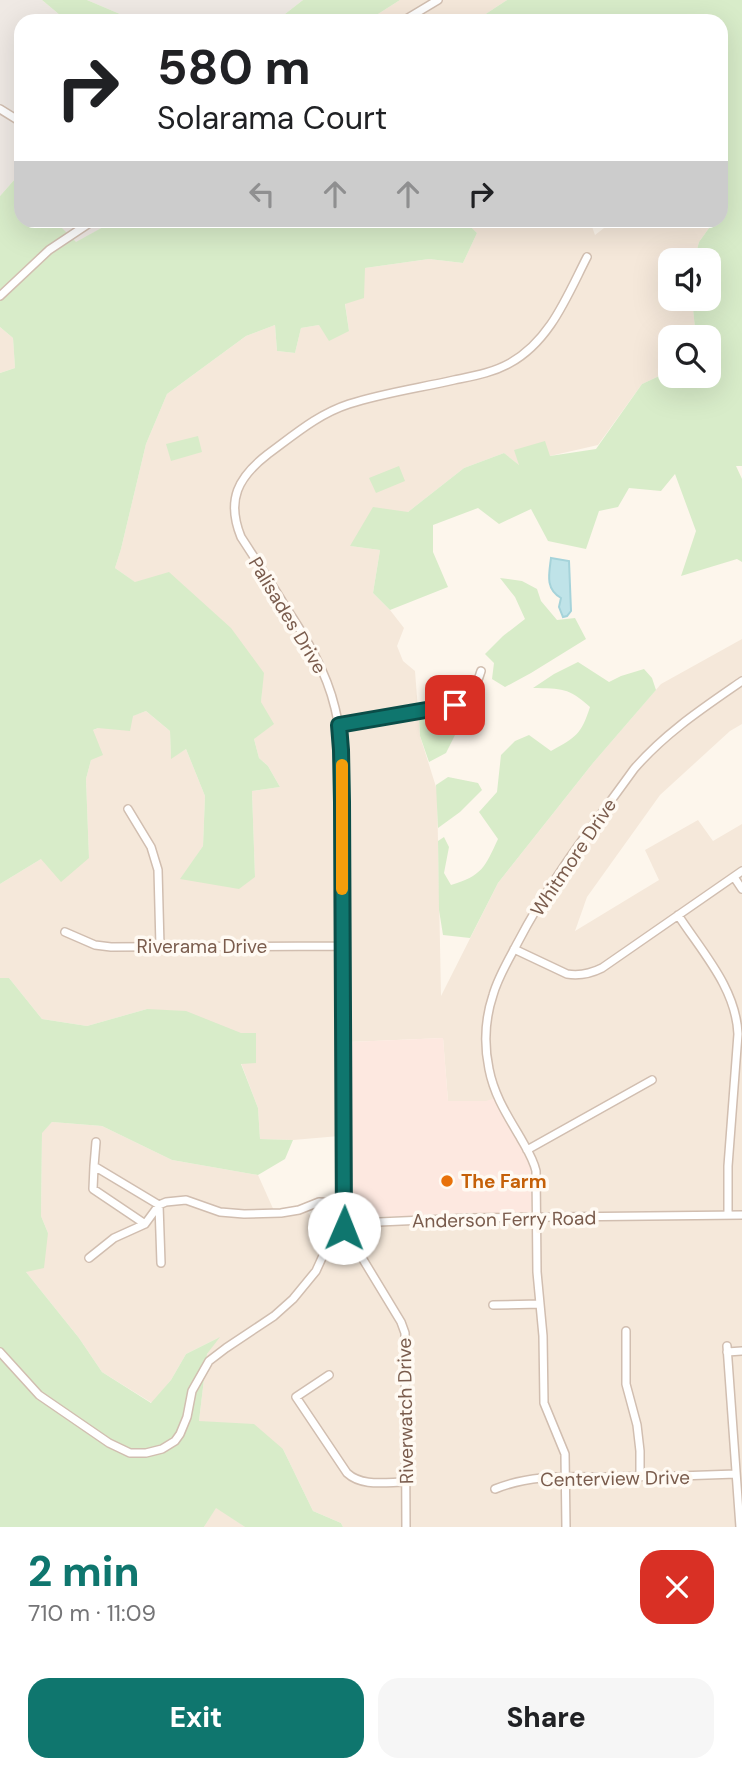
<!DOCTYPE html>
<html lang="en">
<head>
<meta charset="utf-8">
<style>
	:root { --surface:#fff; --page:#f6f6f6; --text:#202124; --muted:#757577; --accent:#0f766e }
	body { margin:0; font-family:"DM Sans",sans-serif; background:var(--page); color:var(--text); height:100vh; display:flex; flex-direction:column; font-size:26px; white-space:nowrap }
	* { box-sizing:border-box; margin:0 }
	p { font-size:23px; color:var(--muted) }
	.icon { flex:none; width:38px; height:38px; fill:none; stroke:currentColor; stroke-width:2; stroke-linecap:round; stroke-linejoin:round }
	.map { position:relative; height:1527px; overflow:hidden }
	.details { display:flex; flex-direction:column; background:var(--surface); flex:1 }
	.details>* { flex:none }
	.banner { position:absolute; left:14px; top:14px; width:714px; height:214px; border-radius:21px; box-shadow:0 7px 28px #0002; background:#fff; color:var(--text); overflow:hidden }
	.controls { position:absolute; left:658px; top:248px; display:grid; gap:14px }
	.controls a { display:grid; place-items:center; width:63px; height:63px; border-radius:14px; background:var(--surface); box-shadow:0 7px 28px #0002; font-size:35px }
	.pin { position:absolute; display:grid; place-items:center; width:60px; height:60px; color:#fff; margin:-30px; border-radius:14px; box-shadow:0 4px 10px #0006 }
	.me { position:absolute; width:77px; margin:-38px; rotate:1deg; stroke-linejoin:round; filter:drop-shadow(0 0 5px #0008) }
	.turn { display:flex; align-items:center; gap:24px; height:147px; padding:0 28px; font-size:32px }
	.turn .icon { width:91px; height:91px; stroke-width:2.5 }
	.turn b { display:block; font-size:49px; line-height:60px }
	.lanes { display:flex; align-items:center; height:66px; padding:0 28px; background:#0003; justify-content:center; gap:35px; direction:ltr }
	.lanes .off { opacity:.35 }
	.round { display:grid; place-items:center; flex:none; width:74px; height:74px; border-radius:21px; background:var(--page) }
	.headline { display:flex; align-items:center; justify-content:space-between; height:119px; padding:0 28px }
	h1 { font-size:42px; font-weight:800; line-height:52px; color:var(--accent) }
	.cta { display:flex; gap:14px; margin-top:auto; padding:14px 28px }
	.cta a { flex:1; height:80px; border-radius:21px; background:var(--accent); color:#fff; font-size:28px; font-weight:800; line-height:80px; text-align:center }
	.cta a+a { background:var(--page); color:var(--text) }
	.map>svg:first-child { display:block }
</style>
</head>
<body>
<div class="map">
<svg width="742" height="1527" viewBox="0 0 742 1527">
	<rect width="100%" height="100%" fill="#fdf6ec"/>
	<!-- residential -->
	<path fill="#f5e8da" d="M400,0H507L475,21H367Z
		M465,221H590L595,235L613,221H714L699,242L694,261H670V299H692L696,338H670V371L642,384L598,445L550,456L520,466L504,453L464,468L408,512L350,546L380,550L373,593L390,610L404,628L397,646L403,661L415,671L420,736L437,790L441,996L498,883L593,763L661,684L742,639V724L730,731L660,795L587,897L575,931L659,880L645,850L698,820L713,841L742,824V1527H343L341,1523L313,1511L283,1449L199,1421L207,1354L218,1338L186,1354L171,1380L152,1403L102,1372L79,1338L26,1272L48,1233L41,1216L42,1132L52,1122L102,1126L172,1160L258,1175L275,1213L305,1207L327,1245L331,1238L356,1223L536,1217V1171L503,1109L486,1101H448L443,1038L349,1042L351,1135L293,1140L260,1139L258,1108L241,1063L147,1009L87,1026L42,1019L9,978H0V884L41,859L89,858L86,779L91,760L81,736L98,728L146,711L170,731L171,758L186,749L205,796L203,846L181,879L255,877L252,791L280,787L268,766L259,758L254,739L261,702L263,673L115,568L121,549L146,444L167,394L246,336L275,325L277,351L295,353L301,328L319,325L349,331L345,303L365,268L429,259L463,263L477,233Z
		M0,327L13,338L15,368L0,373Z
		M216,1507L245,1527H204Z"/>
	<!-- commercial -->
	<path fill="#fde8e0" d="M443,1038L448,1101H486L495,1098L529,1161L532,1178L531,1211L526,1214L359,1217L350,1212L351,1135L349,1042Z"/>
	<!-- industrial -->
	<path fill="#efe9e4" d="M0,0H42L67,21H21V185L15,179L0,196Z
		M87,0H303L276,21H157L127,17Z
		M55,221H114L76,243Z"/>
	<!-- green -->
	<path fill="#d8ecc9" d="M42,0H87L127,17L157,21H67Z
		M303,0H400L367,21H276Z
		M507,0H742V466H736L742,479V562L737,559L681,576L696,531L675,474L661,491L629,488L618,507L599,511L586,549L548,541L531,509L499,524L478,508L433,525V552L448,587L390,610L373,593L380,550L350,546L373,507L408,512L464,468L504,453L519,465L514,450L545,441L550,456L596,449L642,384L670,371V376H709V338H696L692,299H709V261H694L699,242L714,221L721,220V21H475Z
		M15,179L21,185V220L55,221L76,242L114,221H465L477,233L463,263L429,259L365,268L364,298L345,304L349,331L329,341L319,325L301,328L295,353L277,351L275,325L246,336L167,394L146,444L121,549L115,568L135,582L169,572L231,628L264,673L261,702L274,724L254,739L259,758L268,766L280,787L252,791L255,877L239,889L180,879L203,846L205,796L186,749L171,759L170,731L146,711L133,716L130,731L98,728L93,730L103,755L91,760L86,779L89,858L61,882L41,859L0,884V373L15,368L13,338L0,327V196Z
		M198,436L202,452L171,461L166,444Z
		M399,466L405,481L376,493L369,478Z
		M500,578L522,581L537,589L541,601L557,620L575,618L586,639L531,673L505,687L492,679L494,663L485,654L503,636L525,619L515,597Z
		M578,662L609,682L621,676L644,669L652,678L656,690L593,763L498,883L470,938L443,935L439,910L438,841L444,837L449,847L444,873L451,885C482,876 485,867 498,839L479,812L497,792L501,755L515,741L529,735L551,751C576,737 581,735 590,707C568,687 562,689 533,688L554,674Z
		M419,718H445L456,733L446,753L429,762L420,736Z
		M448,777L478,783L482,790L460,812L438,828L436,785Z
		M0,978H9L42,1019L87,1026L147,1009L186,1011L241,1033H256V1063L241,1064L258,1108L260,1139L293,1140L285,1159L258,1175L172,1160L102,1126L52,1122L42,1133L41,1216L48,1233L44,1268L26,1272L79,1338L102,1372L151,1403L171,1380L186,1354L220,1337L207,1354L199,1421L254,1424L283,1449L313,1511L341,1523L343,1527H245L216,1508L204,1527H0Z"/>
	<!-- water -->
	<path fill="#bfe3e8" stroke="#a5d3da" stroke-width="2" d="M551,558L569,561L571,611L567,616L563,617L559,607L561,598C545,589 549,574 551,558Z"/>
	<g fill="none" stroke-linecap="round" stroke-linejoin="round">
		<defs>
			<path id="minor" d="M403,21L438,0
				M0,109L21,122
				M0,296L49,250L94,220
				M339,725L455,705C470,697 476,688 481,671
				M128,809L151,847L158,870L160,946
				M734,877L742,889
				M678,915C702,952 736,988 738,1034L728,1166V1215
				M65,932L95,945L111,947L342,946
				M514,949L567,974C580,976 590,974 602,968L742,871
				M527,1150L652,1080
				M94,1166L96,1142
				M145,1224L93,1189L94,1166L159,1205L161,1263
				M89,1258L114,1238L145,1224L159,1205L166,1202L186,1200L220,1212L244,1214L281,1213L299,1210L319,1202L344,1203
				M493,1305L540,1304
				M626,1331V1384L637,1425L640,1451V1476
				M727,1346L740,1527
				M0,1352L39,1395L109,1443L130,1453H146L162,1449L175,1441L180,1434L187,1417L192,1391L209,1361L226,1348L274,1316L293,1299L316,1271L331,1238L335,1233L356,1223L470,1218L742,1215
				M727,1352L742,1351
				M329,1375L296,1397L347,1473C362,1487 386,1482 406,1482
				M495,1489C532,1474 567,1477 606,1477C650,1477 693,1476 736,1474
				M406,1527L405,1333L401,1322L344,1228L342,794C342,765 342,736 335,708C326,670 306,638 285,606C271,583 256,560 241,537C226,500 238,477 268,454C294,435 318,414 349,404C383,393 419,388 454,380C473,376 492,373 510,363C550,341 567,296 587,257
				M566,1527L565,1454L544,1403L543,1336L537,1272L536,1171C533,1158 526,1148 520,1137C507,1115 494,1095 489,1069C484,1045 485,1019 493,995C498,977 509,959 518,942C550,880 593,826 634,769C665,733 703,708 742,681"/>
		</defs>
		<!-- minor casing -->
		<use href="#minor" stroke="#d1beb0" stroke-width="10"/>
		<!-- minor -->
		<use href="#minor" stroke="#fff" stroke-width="7"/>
	</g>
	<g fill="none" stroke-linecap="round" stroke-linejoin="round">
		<defs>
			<path id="route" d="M344,1228L342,802L341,750L339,725L455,705"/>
		</defs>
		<!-- route casing -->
		<use href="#route" stroke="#0a4d48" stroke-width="18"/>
		<!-- route -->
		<use href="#route" stroke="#0f766e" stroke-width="12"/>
		<!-- slow -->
		<path stroke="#f59e0b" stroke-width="12" d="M342,765V889"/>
	</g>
	<!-- markers -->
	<circle fill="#e8710a" stroke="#fffaf3" stroke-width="2.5" cx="447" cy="1181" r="7"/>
	<g text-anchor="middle" stroke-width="7" stroke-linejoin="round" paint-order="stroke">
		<!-- street labels -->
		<g font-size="19" fill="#7a5c4d" stroke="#fffaf3">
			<text transform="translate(288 615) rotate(59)" y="7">Palisades Drive</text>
			<text transform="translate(573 857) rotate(-56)" y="7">Whitmore Drive</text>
			<text x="202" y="953">Riverama Drive</text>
			<text transform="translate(504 1219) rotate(-1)" y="7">Anderson Ferry Road</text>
			<text transform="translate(405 1411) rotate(-91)" y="7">Riverwatch Drive</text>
			<text transform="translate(615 1478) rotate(-1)" y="7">Centerview Drive</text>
		</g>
		<!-- food labels -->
		<g font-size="19" font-weight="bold" fill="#c56008" stroke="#fffaf3" text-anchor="start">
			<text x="461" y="1188">The Farm</text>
		</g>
	</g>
</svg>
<div class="controls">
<a><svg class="icon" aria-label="sound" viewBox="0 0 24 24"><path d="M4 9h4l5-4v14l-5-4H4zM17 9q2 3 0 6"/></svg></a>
<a><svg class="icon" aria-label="search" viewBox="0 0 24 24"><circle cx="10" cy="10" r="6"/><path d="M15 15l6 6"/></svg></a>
</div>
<div class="pin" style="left:455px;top:705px;background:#d93025"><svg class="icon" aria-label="arrive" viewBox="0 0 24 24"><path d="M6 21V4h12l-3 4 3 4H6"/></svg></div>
<svg class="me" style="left:344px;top:1228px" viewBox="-20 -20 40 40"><circle r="19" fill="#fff"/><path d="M0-13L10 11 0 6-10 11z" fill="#0f766e"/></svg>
<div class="banner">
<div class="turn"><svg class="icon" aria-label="right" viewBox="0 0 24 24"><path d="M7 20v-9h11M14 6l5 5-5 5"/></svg><div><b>580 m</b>Solarama Court</div></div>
<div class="lanes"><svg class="icon off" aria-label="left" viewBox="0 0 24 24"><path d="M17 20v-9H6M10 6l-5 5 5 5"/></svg><svg class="icon off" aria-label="ahead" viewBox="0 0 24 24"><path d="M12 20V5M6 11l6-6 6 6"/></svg><svg class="icon off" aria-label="ahead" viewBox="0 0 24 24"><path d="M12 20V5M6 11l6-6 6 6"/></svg><svg class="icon" aria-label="right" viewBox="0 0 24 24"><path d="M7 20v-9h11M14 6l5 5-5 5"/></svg></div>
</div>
</div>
<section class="details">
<div class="headline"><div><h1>2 min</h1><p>710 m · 11:09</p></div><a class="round" style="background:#d93025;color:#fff"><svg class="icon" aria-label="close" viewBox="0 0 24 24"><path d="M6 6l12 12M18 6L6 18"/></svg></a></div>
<div class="cta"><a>Exit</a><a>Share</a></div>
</section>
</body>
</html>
